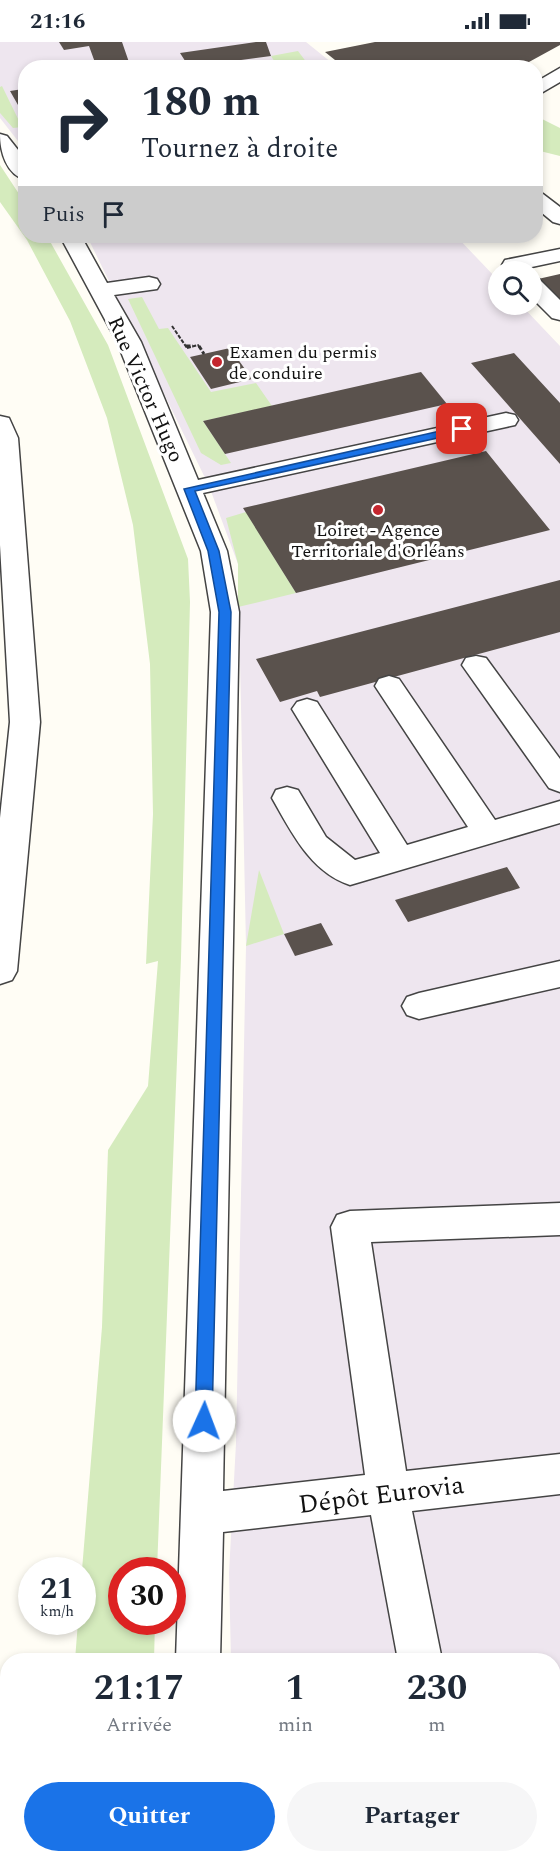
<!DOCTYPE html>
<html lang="fr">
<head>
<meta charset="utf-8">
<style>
	:root { --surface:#fff; --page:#f6f6f7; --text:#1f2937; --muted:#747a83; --accent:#1a73e8 }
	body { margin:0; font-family:Spectral,serif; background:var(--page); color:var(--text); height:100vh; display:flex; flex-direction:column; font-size:22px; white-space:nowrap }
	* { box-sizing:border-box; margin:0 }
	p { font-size:20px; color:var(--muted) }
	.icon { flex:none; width:33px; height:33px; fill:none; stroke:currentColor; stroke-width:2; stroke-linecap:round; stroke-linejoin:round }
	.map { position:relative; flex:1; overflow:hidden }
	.drawer { position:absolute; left:0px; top:1611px; width:561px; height:210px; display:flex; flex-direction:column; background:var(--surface); border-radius:24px 24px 0 0; box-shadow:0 3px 9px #0003 }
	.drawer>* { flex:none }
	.guide { position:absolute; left:18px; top:18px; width:525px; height:183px; border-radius:24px; box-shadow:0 3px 9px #0003; background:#fff; color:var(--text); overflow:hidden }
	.buttons { position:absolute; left:488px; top:219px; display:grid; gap:12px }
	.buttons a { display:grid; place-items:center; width:54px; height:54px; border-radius:50%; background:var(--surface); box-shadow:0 3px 9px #0003; font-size:30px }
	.speed { position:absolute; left:18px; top:1515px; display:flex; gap:12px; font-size:30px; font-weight:700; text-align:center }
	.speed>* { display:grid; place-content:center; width:78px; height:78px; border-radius:50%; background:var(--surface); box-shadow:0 3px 9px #0003; line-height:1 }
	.speed small { font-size:15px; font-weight:400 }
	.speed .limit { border:9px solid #d22; background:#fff; color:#111 }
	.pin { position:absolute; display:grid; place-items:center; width:51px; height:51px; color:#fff; margin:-26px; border-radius:12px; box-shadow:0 3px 9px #0006 }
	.me { position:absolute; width:66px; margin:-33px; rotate:2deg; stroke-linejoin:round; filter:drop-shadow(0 0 4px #0008) }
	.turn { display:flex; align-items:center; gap:21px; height:126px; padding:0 24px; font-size:27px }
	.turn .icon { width:78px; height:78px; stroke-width:2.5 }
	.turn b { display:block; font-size:42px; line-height:51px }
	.then { display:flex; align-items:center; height:57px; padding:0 24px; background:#0003; gap:12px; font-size:22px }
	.eta { display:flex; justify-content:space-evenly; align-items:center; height:102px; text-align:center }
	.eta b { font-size:36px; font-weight:700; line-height:42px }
	.primary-button { display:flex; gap:12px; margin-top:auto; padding:12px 24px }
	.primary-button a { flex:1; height:69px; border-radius:36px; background:var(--accent); color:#fff; font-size:24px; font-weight:700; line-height:69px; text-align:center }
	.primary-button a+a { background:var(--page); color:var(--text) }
	.status { display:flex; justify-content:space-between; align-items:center; height:42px; padding:0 30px; background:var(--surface); direction:ltr }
	.status svg { height:16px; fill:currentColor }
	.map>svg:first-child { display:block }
</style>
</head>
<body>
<div class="status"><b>21:16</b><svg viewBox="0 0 49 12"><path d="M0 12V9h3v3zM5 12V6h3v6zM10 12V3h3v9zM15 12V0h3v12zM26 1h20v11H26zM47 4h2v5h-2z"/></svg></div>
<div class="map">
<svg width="560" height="1821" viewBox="0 0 560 1821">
	<rect width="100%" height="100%" fill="#fffdf5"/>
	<!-- industrial -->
	<path fill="#eee6ef" d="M0,0H306L337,25L26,26L25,108L0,76Z
		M87,194H456L498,238V262L521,263L560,304V1821H236V1814H554V1618H231L229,1531L236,1401L246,904L238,522L209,444Z"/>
	<!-- green -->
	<path fill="#d5ebbd" d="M298,9L310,25H278L271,14Z
		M2,44L22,85L13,86L0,71V45Z
		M536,74L560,86V114L536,108Z
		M0,123L25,161L26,194H47L108,303L188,517L190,560L181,916L157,1528H122V1580H155L154,1618H75L78,1580H82V1528L102,1285L108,1108L148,1044L158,919L146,922L153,772L150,622L133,483L107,376L70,279L27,198L0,160Z
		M142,255L159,287L168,286L211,350L256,341L272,364L203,379L231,421L221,423L201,411L128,257Z
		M246,470L296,551L238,565V522L226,476Z
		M259,828L284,892L246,904Z
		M58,1814H146V1821H58Z"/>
	<!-- building -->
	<path fill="#5a524d" d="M59,0H122L131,26H97L89,4L64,8Z
		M256,0H266L271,14L189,25L180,11Z
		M375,0H560V3L518,26H345L325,10Z
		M23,47L26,49V77L10,49Z
		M560,232V259L538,237Z
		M230,306L252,337L211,347L190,315Z
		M514,311L560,361V422L471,321Z
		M421,330L447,362L225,412L203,379Z
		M486,409L550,488L296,551L243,466Z
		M560,538V590L320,655L317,649L280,660L256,617Z
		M507,825L520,846L408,880L395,858Z
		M321,881L333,903L295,914L284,892Z"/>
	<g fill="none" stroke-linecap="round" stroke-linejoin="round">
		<defs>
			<path id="minor" d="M560,26V40L536,54V40Z
				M0,92L7,94L26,118V138C6,133 0,109 0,92Z
				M536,150L543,152L560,165V182L553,180L536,166Z
				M60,194H81L107,241L149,235L157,237L160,242L157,247L114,253L141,300L198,438L506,371L515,373L518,378L515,383L506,385L203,451L227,509L239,570L223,1449L365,1433L331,1185L337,1173L350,1169L560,1161V1193L371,1200L406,1429L560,1412V1452L412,1469L442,1618H398L371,1473L223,1490L220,1618H176L211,570L201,509L117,300Z
				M560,207V219L527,226L530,230H507L502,223L505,218Z
				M531,235L539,237L560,258V278L552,276L531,255Z
				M0,374L9,376L18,396L40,680L17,929L12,938L0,942V776L10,680L0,503Z
				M476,614L486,616L560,717V750L549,746L462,623L466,616Z
				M389,634L399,637L495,778L560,759V781L350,843C310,830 291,789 272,756L276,748L287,745L298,748L326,795L355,818L380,811L292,667L297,660L307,657L317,660L407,803L468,785L375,644L379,637Z
				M560,919V945L419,977L407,973L402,964L407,955L419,951Z
				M171,1814H219V1821H171Z
				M432,1814H480L481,1821H433Z"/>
		</defs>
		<!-- minor casing -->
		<use href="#minor" stroke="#444" stroke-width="3"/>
		<!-- path-far1 -->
		<path stroke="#333" stroke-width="2" stroke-dasharray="4 1.5" stroke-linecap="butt" d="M172,284L187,306
			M187,306L198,303L200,306"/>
		<!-- path -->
		<path stroke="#333" stroke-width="3" stroke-dasharray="4.5 2" stroke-linecap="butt" d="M186,304H193
			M199,304L204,312"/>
		<!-- minor -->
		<use href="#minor" fill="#fff" fill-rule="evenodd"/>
	</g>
	<!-- route -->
	<path fill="#1a73e8" stroke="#114b97" stroke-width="1.5" d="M462,384L467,387L465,390L195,449L219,509L231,570L212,1379L209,1384L204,1387L198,1384L195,1379L219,570L208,509L184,447Z"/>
	<!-- markers -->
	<g fill="#c4262e" stroke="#fff" stroke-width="2">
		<circle cx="217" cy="320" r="6"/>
		<circle cx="378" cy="468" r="6"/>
	</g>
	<g text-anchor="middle" stroke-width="6" stroke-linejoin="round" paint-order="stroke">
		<!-- far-poi labels -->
		<g font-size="18" fill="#111" stroke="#fff" text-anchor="start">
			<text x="229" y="316">Examen du permis<tspan x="229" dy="21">de conduire</tspan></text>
			<text x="378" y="494" text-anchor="middle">Loiret - Agence<tspan x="378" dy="21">Territoriale d'Orléans</tspan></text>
		</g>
		<!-- street labels -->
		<g font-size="21" fill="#111" stroke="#fff">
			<text transform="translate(146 347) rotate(66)" y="7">Rue Victor Hugo</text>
		</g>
		<!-- near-street labels -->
		<g font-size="26" fill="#111" stroke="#fff">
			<text transform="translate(381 1452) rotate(-7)" y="9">Dépôt Eurovia</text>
		</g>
	</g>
</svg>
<div class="buttons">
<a><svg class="icon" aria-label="search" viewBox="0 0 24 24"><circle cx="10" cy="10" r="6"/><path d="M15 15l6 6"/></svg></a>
</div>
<div class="speed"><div>21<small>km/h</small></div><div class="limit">30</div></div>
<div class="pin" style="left:462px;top:387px;background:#d93025"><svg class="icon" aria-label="arrive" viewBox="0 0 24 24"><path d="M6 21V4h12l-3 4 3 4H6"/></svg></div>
<svg class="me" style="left:204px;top:1379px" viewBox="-20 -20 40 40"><circle r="19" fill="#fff"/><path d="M0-13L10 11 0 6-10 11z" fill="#1a73e8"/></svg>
<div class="guide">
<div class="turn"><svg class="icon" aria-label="right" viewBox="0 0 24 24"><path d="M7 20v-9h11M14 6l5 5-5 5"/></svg><div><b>180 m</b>Tournez à droite</div></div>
<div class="then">Puis<svg class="icon" aria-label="arrive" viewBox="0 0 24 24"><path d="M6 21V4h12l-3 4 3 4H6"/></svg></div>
</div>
<section class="drawer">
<div class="eta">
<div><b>21:17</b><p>Arrivée</p></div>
<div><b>1</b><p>min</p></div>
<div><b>230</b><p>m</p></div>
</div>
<div class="primary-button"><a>Quitter</a><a>Partager</a></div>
</section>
</div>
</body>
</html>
